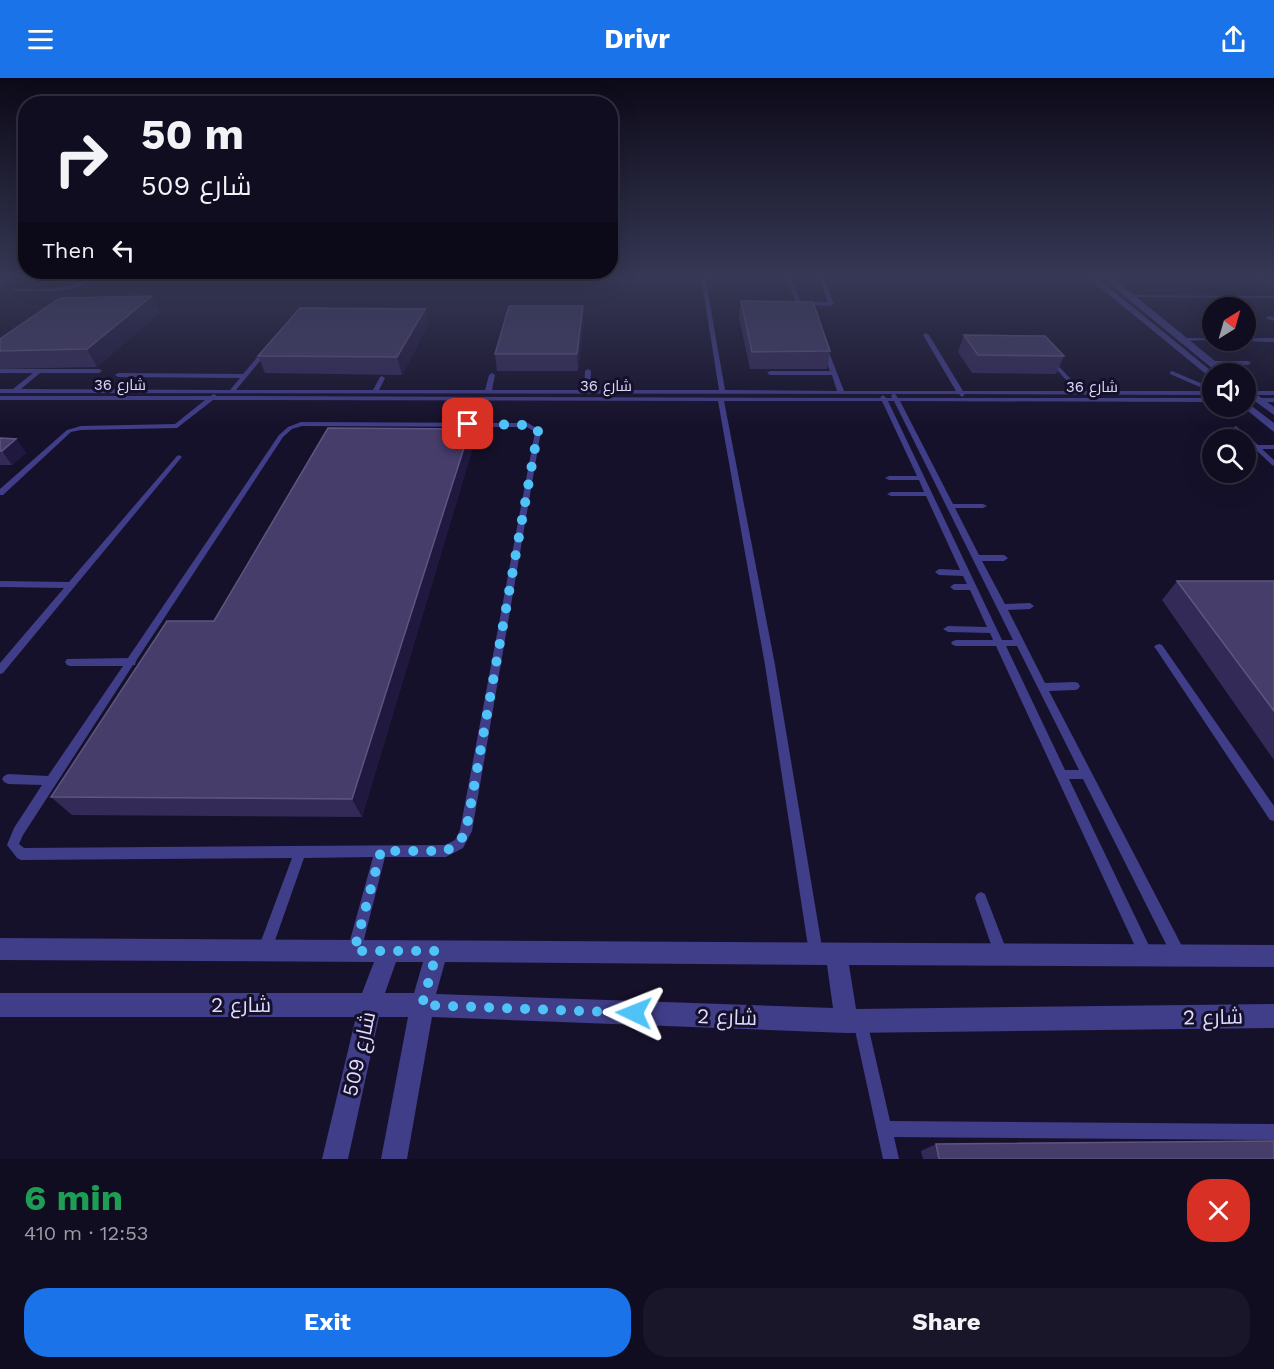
<!DOCTYPE html>
<html lang="en">
<head>
<meta charset="utf-8">
<style>
	:root { --surface:#100d20; --page:#191629; --text:#f1f3f6; --muted:#9c9ca5; --line:#302d3e; --accent:#1a73e8 }
	body { margin:0; font-family:"Work Sans",Cairo,sans-serif; background:var(--page); color:var(--text); height:100vh; display:flex; flex-direction:column; font-size:22px; white-space:nowrap }
	* { box-sizing:border-box; margin:0 }
	p { font-size:20px; color:var(--muted) }
	.icon { flex:none; width:33px; height:33px; fill:none; stroke:currentColor; stroke-width:2; stroke-linecap:round; stroke-linejoin:round }
	.map { position:relative; height:1081px; overflow:hidden }
	.sheet { display:flex; flex-direction:column; background:var(--surface); flex:1 }
	.sheet>* { flex:none }
	.banner { position:absolute; left:18px; top:18px; width:600px; height:183px; border-radius:24px; box-shadow:0 6px 24px #0002,0 0 0 2px var(--line); background:#100d20; color:var(--text); overflow:hidden }
	.needle { width:39px; rotate:37deg }
	.fabs { position:absolute; left:1202px; top:219px; display:grid; gap:12px }
	.fabs a { display:grid; place-items:center; width:54px; height:54px; border-radius:50%; background:var(--surface); box-shadow:0 6px 24px #0002,0 0 0 2px var(--line); font-size:30px }
	.pin { position:absolute; display:grid; place-items:center; width:51px; height:51px; color:#fff; margin:-26px; border-radius:12px; box-shadow:0 3px 9px #0006 }
	.me { position:absolute; width:66px; margin:-33px; rotate:272deg; stroke-linejoin:round; filter:drop-shadow(0 0 4px #0008) }
	.turn { display:flex; align-items:center; gap:21px; height:126px; padding:0 24px; font-size:27px }
	.turn .icon { width:78px; height:78px; stroke-width:2.5 }
	.turn b { display:block; font-size:42px; line-height:51px }
	.then { display:flex; align-items:center; height:57px; padding:0 24px; background:#0003; gap:12px; font-size:22px }
	.round { display:grid; place-items:center; flex:none; width:63px; height:63px; border-radius:24px; background:var(--page) }
	.headline { display:flex; align-items:center; justify-content:space-between; height:102px; padding:0 24px }
	h1 { font-size:36px; font-weight:700; line-height:45px; color:#1e9e55 }
	.button { display:flex; gap:12px; margin-top:auto; padding:12px 24px }
	.button a { flex:1; height:69px; border-radius:24px; background:var(--accent); color:#fff; font-size:24px; font-weight:700; line-height:69px; text-align:center }
	.button a+a { background:var(--page); color:var(--text) }
	header { display:flex; justify-content:space-between; align-items:center; height:78px; padding:0 24px; background:var(--accent); color:#fff; font-size:27px; font-weight:700 }
	.map>svg:first-child { display:block }
</style>
</head>
<body>
<header><svg class="icon" aria-label="menu" viewBox="0 0 24 24"><path d="M4 6h16M4 12h16M4 18h16"/></svg>Drivr<svg class="icon" aria-label="share" viewBox="0 0 24 24"><path d="M12 15V3M7 8l5-5 5 5M5 13v7h14v-7"/></svg></header>
<div class="map">
<svg width="1274" height="1081" viewBox="0 0 1274 1081">
	<rect width="100%" height="100%" fill="#16112a"/>
	<g fill="none" stroke-linecap="round" stroke-linejoin="round">
		<!-- lane -->
		<path fill="#403d89" fill-rule="evenodd" d="M95,198H100C74,216 44,214 14,213L12,212L14,211C45,211 67,213 95,198Z
			M344,198H348L345,201L343,200Z
			M701,198H705L725,312L837,313L832,297H770L767,295L770,293H830L821,269L824,267L827,269L844,313H956L923,257L926,255L929,257L963,313H1076L1048,282V280L1050,279L1082,313H1209L1170,296V294L1172,293L1212,310V317L965,316L962,319L959,316H895L898,320H1212V324L900,323L953,426H983L987,428L983,430H955L979,477H1004L1008,480L1004,483H982L1005,526L1030,525L1034,528L1030,531L1008,532L1045,605L1075,604L1078,605L1080,608L1078,611L1075,612L1049,613L1183,870L1185,875L1183,880L1178,882L1173,880L1083,701H1069L1153,876L1151,881L1146,883L1141,881L996,568H956L953,567L951,565L953,563L956,562H993L990,555L948,554L943,551L948,548L987,549L970,512H954L950,509L954,506H967L963,498L939,497L935,494L939,491L960,492L926,418H891L887,416L891,414H924L919,402H889L885,400L889,398H917L882,323H724L775,587L823,875L821,880L816,882L811,880L809,875L765,587L718,323L213,322L177,350L81,352L71,354L3,417H0V411L67,352L81,348L175,346L205,322H0V318H210L214,316L217,318L880,320L883,317L886,320H892L891,318L893,316L0,315V311H13L33,295H0V291H99L102,293L99,295H40L21,311L230,312L240,300L118,299L115,297L118,295L243,296L265,270H269V272L236,312H373L380,299L382,298L385,300L379,312H485L489,297L492,295L495,297L492,312H584L585,293L588,291L591,293L590,312H719ZM888,323H894L1013,562H1002ZM1006,568H1017L1079,692H1065Z
			M785,198H789L801,224H828L818,198H822L834,226L831,228L797,226Z
			M1254,198H1259L1274,207V210Z
			M1130,217L1274,218V220L1132,219H1130Z
			M1269,238L1274,239V243L1267,241L1266,240Z
			M1184,260H1212V262H1214L1182,263L1181,262Z
			M1245,260H1274V264L1243,263L1245,262Z
			M1213,283H1248L1251,285L1248,287L1211,286V284Z
			M1245,313H1274V317H1245Z
			M1245,320H1274V324H1245Z
			M301,344L528,345L541,353L472,753L463,770L446,779H385L361,873L359,878L354,880L349,878L347,873L373,779L304,780L272,871L270,876L265,878L260,876L258,871L292,780L21,782L17,780L7,767L14,750L42,707L8,706L4,704L2,701L4,698L8,696L48,698L123,588H70L67,587L65,584L67,581L128,580L279,357L288,349ZM302,348L527,349L535,354L460,752L455,762L445,767L24,770L19,766L23,757L133,587H135L136,583L283,359L292,351Z
			M1236,348L1258,367H1274V371H1262L1274,382V388L1272,387L1234,351V349Z
			M179,377L182,379L181,380L3,595L0,596V585L64,510L0,509V503L69,504L177,378Z
			M1159,566L1162,567L1274,728V743L1270,742L1156,571L1154,569L1156,567Z
			M981,814L985,816L1008,876L1006,881L1001,883L996,881L975,820L977,816Z
			M860,936L865,938L867,943L890,1043L1274,1046V1062L894,1059L899,1081H883L853,943L855,938Z"/>
		<!-- street -->
		<path fill="#403d89" fill-rule="evenodd" d="M1086,198H1095L1215,296H1212V301Z
			M1106,199H1112L1231,296H1219L1106,203Z
			M1245,308L1274,329V337L1245,316Z
			M1245,323L1274,345V354L1242,328H1245Z
			M0,860L1274,867V889L849,887L856,931L1274,926V950L846,955L432,939L407,1081H381L408,939H379L348,1081H322L356,939H0V915H362L374,884L0,882ZM396,884H423L414,915H385ZM445,884L827,887L833,930L436,916Z"/>
	</g>
	<!-- wall -->
	<path fill="#342a58" d="M152,218L160,234L97,289L0,291V261Z
		M741,223L830,273L827,291H750L739,240Z
		M425,231L428,247L402,297L265,295L258,278Z
		M584,244L578,293H497L495,276Z
		M964,257L1064,278L1056,296L972,295L958,274Z
		M0,360L16,361L26,375L12,387H0Z
		M473,369L362,739L72,737L51,719L214,543Z
		M1177,503H1274V682L1162,522Z
		M936,1066L1274,1081H923L921,1073Z"/>
	<!-- shaded-wall -->
	<path fill="#20183e" d="M152,218L160,234L97,289L87,271Z
		M583,228L584,244L578,293L577,276Z
		M425,231L428,247L402,297L397,279Z
		M470,351L473,369L362,739L352,721Z
		M16,361L26,375L12,387L2,373Z"/>
	<!-- building -->
	<path fill="#463d6a" stroke="#5e5681" stroke-width="1.5" d="M152,218L87,271L0,273V261L60,220Z
		M741,223L813,224L830,273L752,274Z
		M509,228H583L577,276H495Z
		M300,230L425,231L397,279L258,278Z
		M964,257L1045,258L1064,278L978,277Z
		M328,350L470,351L352,721L51,719L167,543H214Z
		M0,360L16,361L2,373H0Z
		M1177,503H1274V633Z
		M1274,1063V1081H939L936,1066Z"/>
	<!-- sky -->
	<linearGradient id="sky" x2="0" y2="1"><stop stop-color="#0c0917"/><stop offset="0.57" stop-color="#363855"/><stop offset="1" stop-color="#363855" stop-opacity="0"/></linearGradient>
	<rect width="1274" height="349" fill="url(#sky)"/>
	<g fill="none" stroke-linecap="round" stroke-linejoin="round">
		<!-- route -->
		<path stroke="#4fc3f7" stroke-width="10" stroke-dasharray="0 18" d="M468,346L528,347L538,353L466,753L459,765L446,773H381L354,873H437L422,927L634,935"/>
	</g>
	<g text-anchor="middle" stroke-width="6" stroke-linejoin="round" paint-order="stroke">
		<!-- far-street labels -->
		<g font-size="15" fill="#dfdbff" stroke="#16112a">
			<text x="120" y="312">شارع 36</text>
			<text x="606" y="313">شارع 36</text>
			<text x="1092" y="314">شارع 36</text>
		</g>
		<!-- near-street labels -->
		<g font-size="21" fill="#dfdbff" stroke="#16112a">
			<text x="241" y="934">شارع 2</text>
			<text transform="translate(727 939) rotate(2)" y="7">شارع 2</text>
			<text transform="translate(1213 939) rotate(-1)" y="7">شارع 2</text>
			<text transform="translate(359 976) rotate(-77)" y="7">شارع 509</text>
		</g>
	</g>
</svg>
<div class="fabs">
<a><svg class="needle" viewBox="-14 -14 28 28"><path d="M0-13l5 13h-10z" fill="#e53935"/><path d="M0 13l5-13h-10z" fill="#9c9ca5"/></svg></a>
<a><svg class="icon" aria-label="sound" viewBox="0 0 24 24"><path d="M4 9h4l5-4v14l-5-4H4zM17 9q2 3 0 6"/></svg></a>
<a><svg class="icon" aria-label="search" viewBox="0 0 24 24"><circle cx="10" cy="10" r="6"/><path d="M15 15l6 6"/></svg></a>
</div>
<div class="pin" style="left:468px;top:346px;background:#d93025"><svg class="icon" aria-label="arrive" viewBox="0 0 24 24"><path d="M6 21V4h12l-3 4 3 4H6"/></svg></div>
<svg class="me" style="left:634px;top:935px" viewBox="-20 -20 40 40"><path d="M0-17L14 15 0 8-14 15z" fill="#4fc3f7" stroke="#fff" stroke-width="4"/></svg>
<div class="banner">
<div class="turn"><svg class="icon" aria-label="right" viewBox="0 0 24 24"><path d="M7 20v-9h11M14 6l5 5-5 5"/></svg><div><b>50 m</b>شارع 509</div></div>
<div class="then">Then<svg class="icon" aria-label="left" viewBox="0 0 24 24"><path d="M17 20v-9H6M10 6l-5 5 5 5"/></svg></div>
</div>
</div>
<section class="sheet">
<div class="headline"><div><h1>6 min</h1><p>410 m · 12:53</p></div><a class="round" style="background:#d93025;color:#fff"><svg class="icon" aria-label="close" viewBox="0 0 24 24"><path d="M6 6l12 12M18 6L6 18"/></svg></a></div>
<div class="button"><a>Exit</a><a>Share</a></div>
</section>
</body>
</html>
